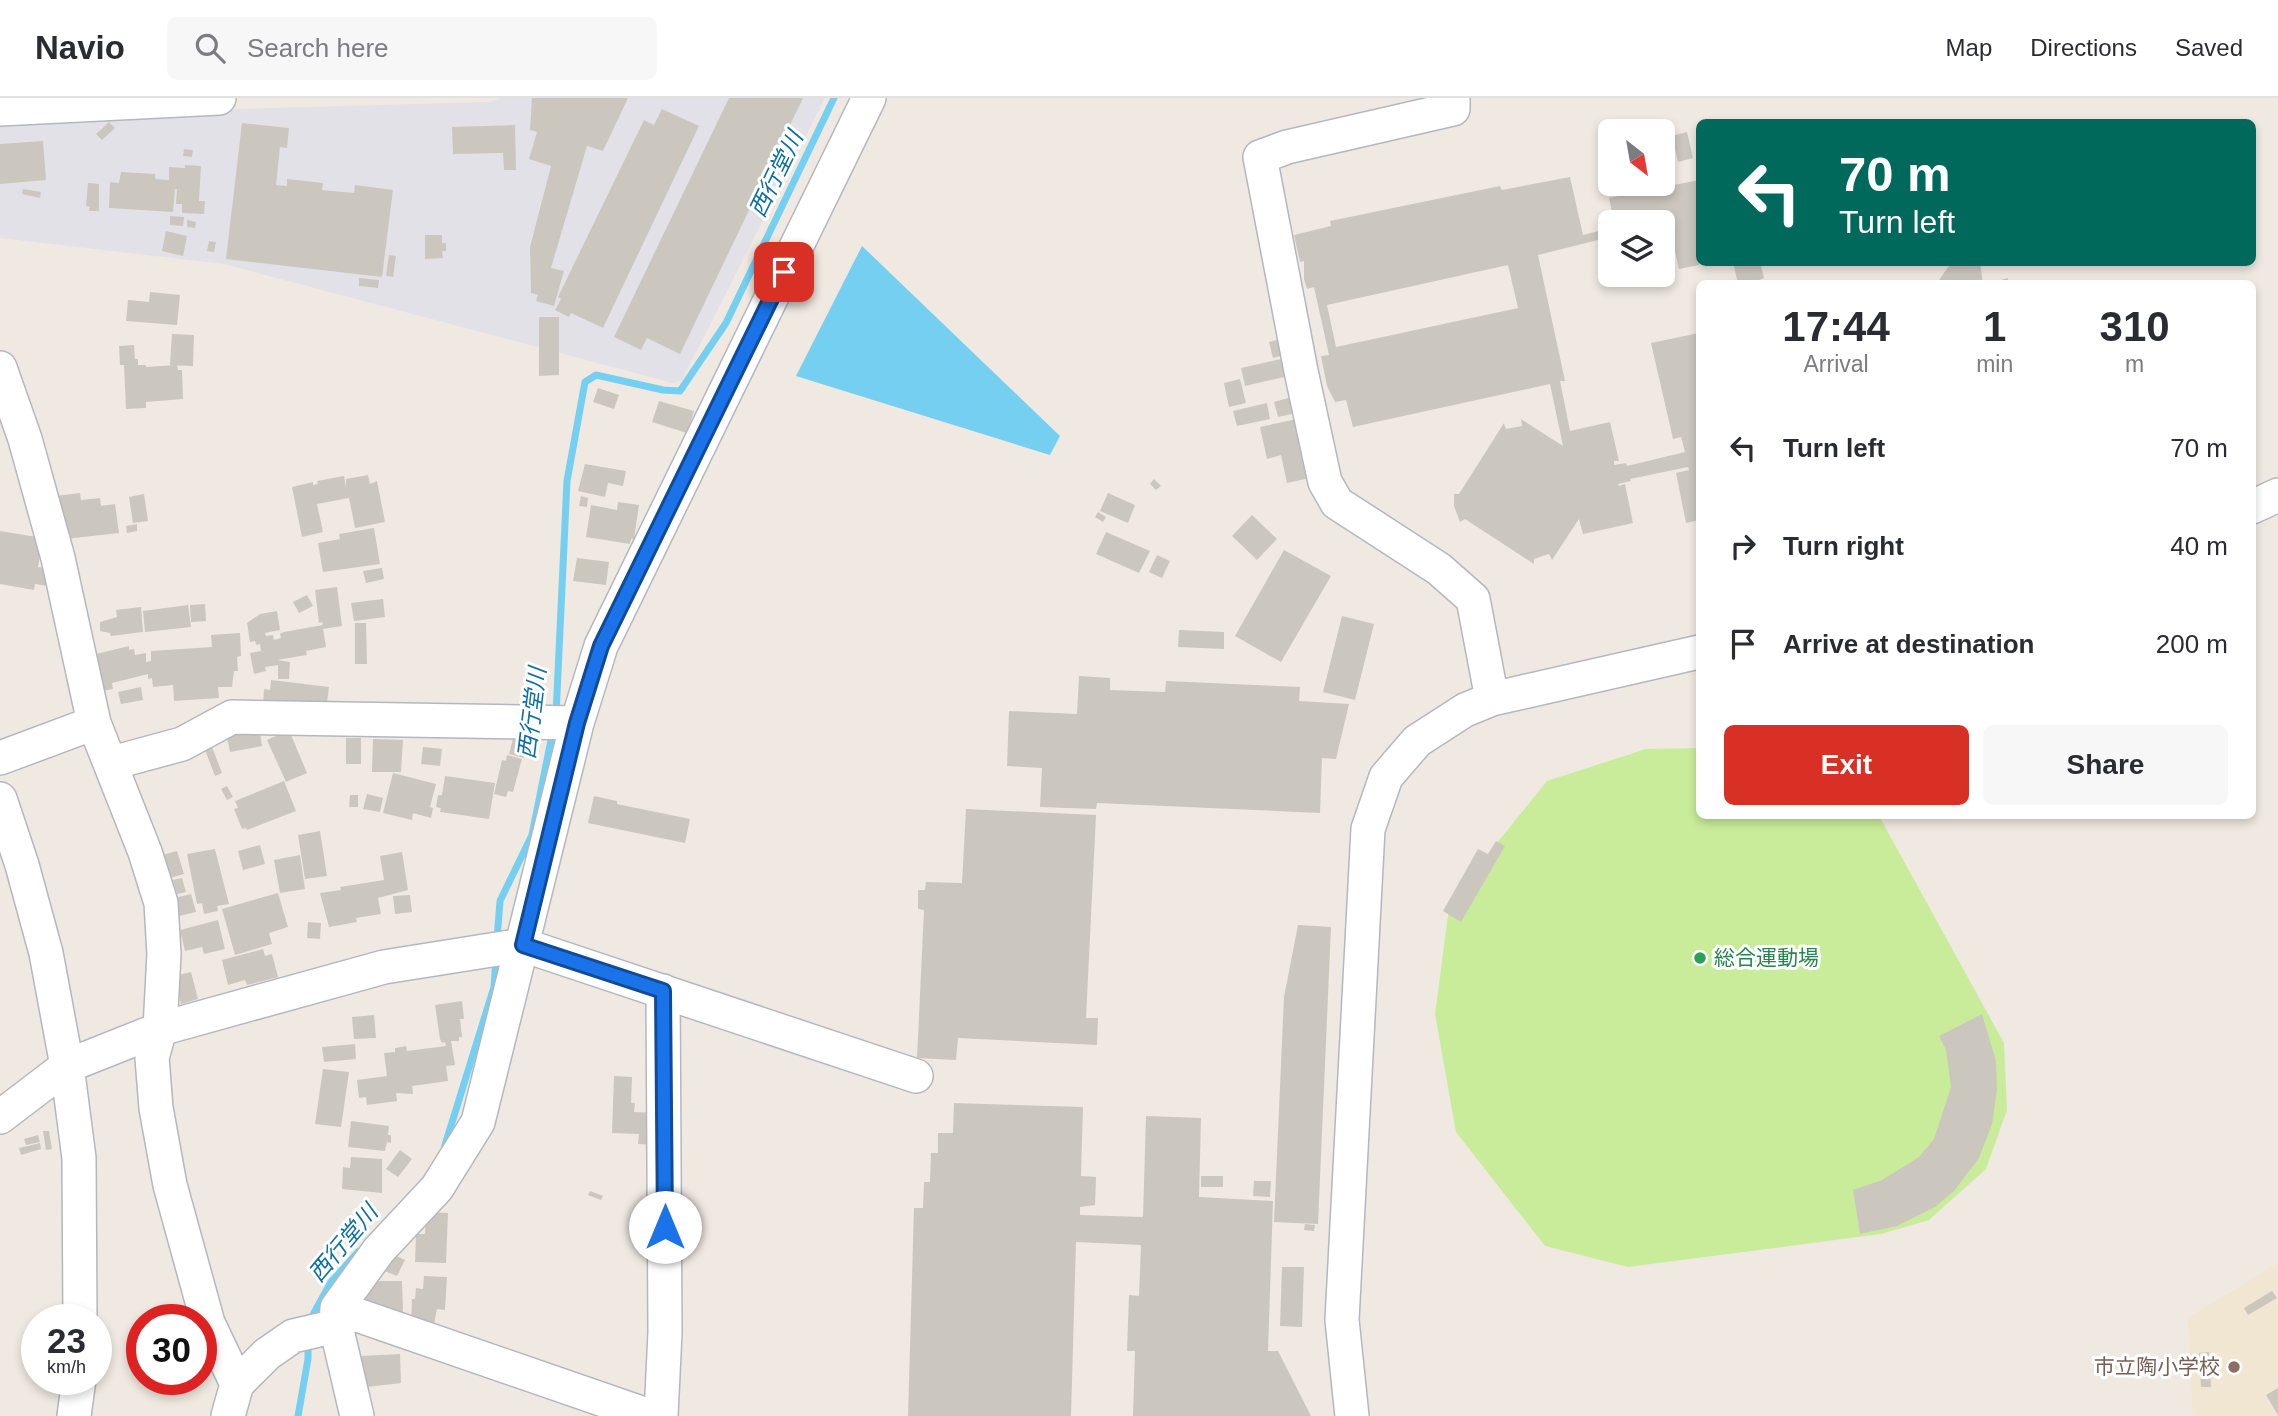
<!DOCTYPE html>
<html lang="en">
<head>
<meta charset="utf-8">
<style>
	:root { --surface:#fff; --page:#f7f7f7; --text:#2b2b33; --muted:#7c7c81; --line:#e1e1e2; --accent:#d93025 }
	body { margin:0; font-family:Arial,"Noto Sans JP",sans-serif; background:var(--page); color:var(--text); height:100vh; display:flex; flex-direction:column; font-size:26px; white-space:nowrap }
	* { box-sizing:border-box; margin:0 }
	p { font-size:23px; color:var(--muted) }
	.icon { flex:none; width:38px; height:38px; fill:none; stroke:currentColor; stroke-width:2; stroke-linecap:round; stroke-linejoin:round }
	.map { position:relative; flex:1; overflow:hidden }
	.drawer { position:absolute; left:1696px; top:182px; width:560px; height:539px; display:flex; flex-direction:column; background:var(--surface); border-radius:10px; box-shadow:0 4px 10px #0003 }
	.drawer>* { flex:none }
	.hud { position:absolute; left:1696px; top:21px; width:560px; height:147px; border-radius:10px; box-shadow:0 4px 10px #0003; background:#00695c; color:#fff; overflow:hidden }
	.needle { width:46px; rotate:149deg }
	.buttons { position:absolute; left:1598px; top:21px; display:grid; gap:14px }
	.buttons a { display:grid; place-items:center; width:77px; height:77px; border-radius:10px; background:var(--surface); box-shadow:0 4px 10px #0003; font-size:35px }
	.speed { position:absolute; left:21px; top:1206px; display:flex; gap:14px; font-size:35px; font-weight:700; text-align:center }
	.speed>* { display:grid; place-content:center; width:91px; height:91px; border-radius:50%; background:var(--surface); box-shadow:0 4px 10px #0003; line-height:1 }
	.speed small { font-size:18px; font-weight:400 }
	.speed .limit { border:10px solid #d22; background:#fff; color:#111 }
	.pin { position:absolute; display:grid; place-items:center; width:60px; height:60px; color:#fff; margin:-30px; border-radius:14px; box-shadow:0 4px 10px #0006 }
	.me { position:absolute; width:77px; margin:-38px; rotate:0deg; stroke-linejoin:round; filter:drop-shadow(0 0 5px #0008) }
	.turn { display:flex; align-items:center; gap:24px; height:147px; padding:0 28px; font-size:32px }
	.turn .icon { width:91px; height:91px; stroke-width:2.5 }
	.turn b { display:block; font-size:49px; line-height:60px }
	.eta { display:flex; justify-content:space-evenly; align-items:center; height:119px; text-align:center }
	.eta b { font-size:42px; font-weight:700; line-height:49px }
	.cta { display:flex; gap:14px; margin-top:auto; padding:14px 28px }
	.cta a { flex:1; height:80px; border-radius:10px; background:var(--accent); color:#fff; font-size:28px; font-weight:700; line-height:80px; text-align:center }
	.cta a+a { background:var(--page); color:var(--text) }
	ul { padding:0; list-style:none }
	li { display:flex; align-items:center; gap:21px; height:98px; padding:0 28px }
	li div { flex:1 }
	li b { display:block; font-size:26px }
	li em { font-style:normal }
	header { display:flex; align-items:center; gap:42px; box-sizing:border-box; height:98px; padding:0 35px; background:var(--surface); border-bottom:2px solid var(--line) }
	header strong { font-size:33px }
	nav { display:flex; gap:38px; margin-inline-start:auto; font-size:24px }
	.search { width:490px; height:63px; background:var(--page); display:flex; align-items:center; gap:18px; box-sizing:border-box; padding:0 24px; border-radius:10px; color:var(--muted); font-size:26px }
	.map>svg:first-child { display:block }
</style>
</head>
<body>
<header>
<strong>Navio</strong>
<div class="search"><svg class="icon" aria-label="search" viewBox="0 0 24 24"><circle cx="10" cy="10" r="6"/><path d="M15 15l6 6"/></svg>Search here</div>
<nav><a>Map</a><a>Directions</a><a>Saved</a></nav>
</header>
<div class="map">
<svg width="2278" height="1318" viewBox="0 0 2278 1318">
	<rect width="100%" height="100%" fill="#efe9e1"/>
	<!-- industrial -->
	<path fill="#e3e1e8" d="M500,0H825L682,282L673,285L224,166L0,140V25L240,11L488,4Z"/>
	<!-- education -->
	<path fill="#f0e6d1" d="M2278,1165V1318H2193L2188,1220Z"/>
	<!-- pitch -->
	<path fill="#c9ec9a" d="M1699,650V718H1879L2004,945L2007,1012L1986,1071L1929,1122L1881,1136L1628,1169L1545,1148L1456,1034L1435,916L1450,803L1547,683L1646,651Z"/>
	<!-- water -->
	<path fill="#75cff0" d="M862,148L1060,338L1050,357L796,278Z"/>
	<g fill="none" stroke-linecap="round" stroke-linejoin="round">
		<!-- stream -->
		<path stroke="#75cff0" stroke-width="7" d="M556,617L567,383L585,284L596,277L663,292L680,293L726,225L834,0
			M497,841L500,803L532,737L553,632
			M445,1047L494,889L496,860
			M309,1224L331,1184L358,1154
			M298,1318L308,1261V1242"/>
	</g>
	<!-- building -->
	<path fill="#cbc7bf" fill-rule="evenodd" d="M532,0H628L603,53L587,48L551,170L564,173L554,208L536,203L538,197L531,195L530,149L551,68L529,61L537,34L530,32Z
		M729,0H803L680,256L647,240L641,252L614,239Z
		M662,11L699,28L603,230L571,215L569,219L555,212L561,201L558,199L644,22L654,27Z
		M109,24L115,30L102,42L96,36Z
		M242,25L289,30L287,50L280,49L276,87L287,88V81L323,85L322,92L354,95L355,87L393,92L382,179L226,161Z
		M515,27L516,72H504L503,55L453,56L452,29Z
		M1687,34L1693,60L1678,64L1672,38Z
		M43,43L46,82L0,86V46Z
		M184,51L193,52L192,59L183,58Z
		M185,67L201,68L199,103H205L204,116L182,115V106H176L177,91H175L173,114L109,110L110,84L119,85L121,74L155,76V81L169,82V69L185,70Z
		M1570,79L1583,137L1610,130V139L1538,157L1565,283H1560L1570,333L1610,324L1619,363H1614V367L1626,365L1627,368L1685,354L1681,339L1673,341L1651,245L1699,235V422L1686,425L1676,375L1689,372L1688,369L1630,381L1631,383L1618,386L1619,388L1625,386L1633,425L1583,436L1579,421L1552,462L1549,456L1534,461V466L1465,421L1460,424L1454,408V396H1459L1504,325L1506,331L1522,328L1521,321L1563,348L1550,286L1353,329L1346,302L1335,304L1327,288L1321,258L1329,257L1314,189L1307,191L1304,181V163L1300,164L1294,137L1331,128L1330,123L1500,88L1502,92ZM1508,167L1518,210L1336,249L1327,207Z
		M1699,82V167L1679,171L1669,127L1662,129V124H1614L1609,100Z
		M88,85L99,86V113H89L90,109L86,108Z
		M23,91L41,94L40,100L22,96Z
		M170,118L184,119L183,128L170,127Z
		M187,122L196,124L195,130L187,129Z
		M166,133L187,138L183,158L162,153Z
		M425,137H442V145H446V153H442L443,160L425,161Z
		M209,143L216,144L214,154L207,153Z
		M389,157L396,158L393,179L386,178Z
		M1733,164H1760L1764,180L1749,186H1738Z
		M1955,164H1980L1983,186H1941L1939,182L1948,169Z
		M359,180L379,182L378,190L359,188Z
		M2008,180V186H1991V185Z
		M150,194L180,197L177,227L126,223L128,202L149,204Z
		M539,219H559V277L539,278Z
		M172,236L194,237L193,268L170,267Z
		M1280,241L1284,257L1273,260L1269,244Z
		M134,247L135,261H138V267H146V269L177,267L178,272H182L183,301L146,304V310L126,311L124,267H120L119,248Z
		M1285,260L1289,278L1245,288L1241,270Z
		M1240,281L1246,305L1229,309L1224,285Z
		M598,290L619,297L614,311L593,304Z
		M1292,299L1296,315L1278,319L1274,304Z
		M659,303L694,313L687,335L652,324Z
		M1267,305L1270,321L1237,328L1233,313Z
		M1297,321L1310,380L1287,385L1281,357L1267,361L1260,329Z
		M585,366L626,373L623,388L608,385L605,399L578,393Z
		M368,377L370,386L377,383L385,424L355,430L349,400L317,406L323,434L302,439L292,389L313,384V387L318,386L317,383L344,378L346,390V381Z
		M1154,381L1161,388L1156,392L1150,386Z
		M80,395L81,402L100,400L101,408L115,406L119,435L56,442L55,398Z
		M1108,395L1135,407L1128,425L1100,413Z
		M144,396L148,423L133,425L129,399Z
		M581,398L588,400L587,409L579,408Z
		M618,404L639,407L634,441H631L630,446L586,439L591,407L617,412Z
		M1098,414L1106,419L1103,424L1095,419Z
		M1252,417L1277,441L1257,462L1232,438Z
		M137,426V433L127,435L126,428Z
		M374,430L380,466L323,474L318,445L340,441L339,436Z
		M0,433L43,440L38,469L51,471L48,488L35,486L34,492L0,486Z
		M1106,434L1150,453L1139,475L1096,456Z
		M1284,452L1331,478L1281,564L1235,538Z
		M1157,457L1170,463L1162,480L1149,474Z
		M577,460L609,464L606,487L573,483Z
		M382,470L384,481L366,485L363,473Z
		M337,489L342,528L323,531L326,549L306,553L307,557L277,562L290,564L289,581H278V567L265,569L266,573L254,576L250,555L261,553L260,546L256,547L255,543L250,544L247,525L260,516L277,513L280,532L265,535L266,538L273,537L274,542L281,540L280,536L284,534L323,527L322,524L319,525L315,492Z
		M307,497L313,508L299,515L293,504Z
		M383,501L385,519L354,523L351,505Z
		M205,506L206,523L191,524L190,507Z
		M188,507L191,529L145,534L143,513Z
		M141,509L143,534L111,538L110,535L100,533V524L117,519L116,512Z
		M1342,518L1374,526L1355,602L1323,594Z
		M355,525H366L367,566H355Z
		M1179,532L1224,534V551L1178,549Z
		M240,535L241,558L237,559L238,573H234L232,589H218L219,600L174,603L173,587L153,589L152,580L148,581V576L112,585L113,591L98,594L92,557L129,548V552L134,551L135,557L146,555V564L151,563V553L212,549L211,537Z
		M1079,578L1110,580V592L1165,594L1166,583L1300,589L1299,603L1349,606L1336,661L1322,660L1320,715L1097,705L1096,711L1040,709L1042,670L1007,668L1009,613L1077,616Z
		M271,582L329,589L326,613L263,606L264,591L270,592Z
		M141,589L143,602L121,606L118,594Z
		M259,628L262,648L230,654L226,634Z
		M289,632L307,675L286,684L267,642Z
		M514,637L529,641L524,660L509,656Z
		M346,640H361V666H346Z
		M209,641L222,675L215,678L202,644Z
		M373,641L403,642L401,674H372Z
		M423,649L442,651L440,668L421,666Z
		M507,657L522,661L513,694L508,693L506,699L494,696L502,662L506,663Z
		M393,675L436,686L430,709L433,710L431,720L413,715L412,722L383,715Z
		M445,678L495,685L489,721L440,714L441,710L436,709L438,697H442Z
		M284,683L296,713L247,732L246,730L242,731L234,711L238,710L235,703Z
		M227,688L233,699L227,702L221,691Z
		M367,696L383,700L380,714L363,711Z
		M350,697H358V709H349Z
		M594,698L617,703V706L690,721L685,745L588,725Z
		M966,711L1096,717L1086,920H1098L1097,947L958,940L956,962L917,960L924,812L918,811V792H925L926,784L962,785Z
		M320,733L327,778L305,781L298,737Z
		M1496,743L1505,748L1461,824L1443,813L1478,751L1488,756Z
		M260,747L265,766L243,772L238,753Z
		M215,751L229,806L217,808L218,813L204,816L202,805L197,806L187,756Z
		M177,753L184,776L163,782L155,759Z
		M402,754L408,792L378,800L381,816L356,820L357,824L329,829L320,795L341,792L340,789L384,782L380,758Z
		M300,757L305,791L280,795L274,762Z
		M182,780L186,794L177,796L173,782Z
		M278,795L288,829L269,835L272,846L235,857L222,811Z
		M191,796L196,814L175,819L171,801Z
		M410,797L412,814L395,816L393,798Z
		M218,822L225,851L204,856L202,849L185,853L180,832Z
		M308,824L321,825L320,841L307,840Z
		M1298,827L1331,829L1318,1126L1274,1124L1284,899Z
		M263,851L265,858L272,856L278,879L247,887L245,882L228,887L222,862Z
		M191,874L198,901L181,906L175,878Z
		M462,903L464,921H460L462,939H459V943H451L455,967L446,968L448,983L412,988L413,996L396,995L397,1003L367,1007L366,999L359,1000L357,982L387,978L384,955L395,954V950L406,948L407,953L446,948L445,944L442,945L440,941L435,907Z
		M1982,916L1996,963L1997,992L1992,1026L1979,1060L1954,1093L1935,1109L1897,1128L1860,1136L1853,1092L1882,1082L1919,1059L1934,1041L1951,989L1946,952L1939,938Z
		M374,917L376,940L354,941L352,919Z
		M355,946L356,961L324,964L322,949Z
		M323,971L349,974L341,1029L315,1026Z
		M614,978L632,979L631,1005H635L634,1014L657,1015L653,1047L638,1046L639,1036L612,1035Z
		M954,1005L1083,1009L1081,1078L1096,1079L1095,1107L1080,1109V1117L1143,1119L1146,1018L1201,1020L1199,1099L1273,1103L1268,1253H1278L1311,1318H1133L1135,1253H1127L1129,1197L1139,1198L1141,1147L1076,1144L1071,1318H908L914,1110H923L924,1084H930L931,1055H938V1035H953Z
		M351,1023L389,1028L388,1037H391V1045L387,1044L385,1053L348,1049Z
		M43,1033H49L52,1051L46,1052Z
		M38,1037L40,1044L26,1047L24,1041Z
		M40,1045L41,1051L21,1057L19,1050Z
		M400,1052L412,1061L398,1079L386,1071Z
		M351,1059L382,1061V1095L342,1091L343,1069L350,1070Z
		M1201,1078H1223V1089H1201Z
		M1254,1083H1271L1270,1099L1253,1098Z
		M590,1093L603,1098L601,1102L588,1097Z
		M426,1114L448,1115L446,1165L415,1164L416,1136H425Z
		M1305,1126L1315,1127L1314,1133L1304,1132Z
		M390,1155L405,1162L397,1178L382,1172Z
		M1282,1169H1304L1302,1229L1280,1228Z
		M424,1178L447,1179L445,1212L437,1211L433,1231L411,1227L412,1201H415L416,1190L423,1191Z
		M372,1183H402L403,1214H372L364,1210L367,1187Z
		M2272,1193L2277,1200L2248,1217L2244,1210Z
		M2209,1254L2211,1289H2201L2199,1255Z
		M400,1256L401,1285L367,1289L361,1258Z
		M2278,1290V1317L2266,1297Z"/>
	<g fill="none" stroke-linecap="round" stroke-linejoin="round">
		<defs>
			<path id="minor" d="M1453,0V11L1287,49L1260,59L1301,273L1325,384L1337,405L1439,471L1473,501L1492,601
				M0,11L219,0
				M0,270L25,341L58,460L94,625L145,754L161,805L164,856L160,931L152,960L156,1010L170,1087L208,1225L237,1286
				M2252,409L2278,397
				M0,660L94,625
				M112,665L182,646L232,619L577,625
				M0,701L22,767L46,855L67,968L79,1060L80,1222
				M0,1019L67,968L160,931L384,869L523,847L916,978
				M337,1210L650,1318
				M74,1318L79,1281
				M228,1318L237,1286L267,1256L293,1238L336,1228
				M357,1318L336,1228L337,1210L379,1152L437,1090L478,1024L577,625L601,548L869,0
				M661,1318L665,1234L663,893
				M1352,1318L1342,1222L1368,731L1386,679L1417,643L1465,612L1492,601L1699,554"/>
		</defs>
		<!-- minor casing -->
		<use href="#minor" stroke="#b4b7c1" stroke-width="36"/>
		<!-- minor -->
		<use href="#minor" stroke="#fff" stroke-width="33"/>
	</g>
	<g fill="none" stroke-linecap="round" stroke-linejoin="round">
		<defs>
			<path id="route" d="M665,1129L663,893L523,847L577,625L601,548L784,174"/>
		</defs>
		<!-- route casing -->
		<use href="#route" stroke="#114b97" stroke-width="18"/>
		<!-- route -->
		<use href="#route" stroke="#1a73e8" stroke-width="12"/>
	</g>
	<!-- markers -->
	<circle fill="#2e9e5b" stroke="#fff" stroke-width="2.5" cx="1700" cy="860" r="7"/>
	<circle fill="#8d6e63" stroke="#fff" stroke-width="2.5" cx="2234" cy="1269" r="7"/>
	<g text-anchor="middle" stroke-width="6" stroke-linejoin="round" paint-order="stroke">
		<!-- leisure labels -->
		<g font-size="21" fill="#27864d" stroke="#fff" text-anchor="start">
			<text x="1714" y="867">総合運動場</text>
		</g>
		<!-- education labels -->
		<g font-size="21" fill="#785e54" stroke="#fff" text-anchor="end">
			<text x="2220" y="1276">市立陶小学校</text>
		</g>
		<!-- water labels -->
		<g font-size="23" font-style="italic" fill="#0d6fa3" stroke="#fff">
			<text transform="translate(776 76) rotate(-64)" y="8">西行堂川</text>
			<text transform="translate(532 615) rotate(-83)" y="8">西行堂川</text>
			<text transform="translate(343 1145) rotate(-50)" y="8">西行堂川</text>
		</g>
	</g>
</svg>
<div class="buttons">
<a><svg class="needle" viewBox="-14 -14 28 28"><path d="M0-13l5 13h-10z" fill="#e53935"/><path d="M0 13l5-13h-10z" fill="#7c7c81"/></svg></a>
<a><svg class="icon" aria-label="layers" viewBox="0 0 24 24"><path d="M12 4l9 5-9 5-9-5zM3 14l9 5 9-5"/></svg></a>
</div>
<div class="speed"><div>23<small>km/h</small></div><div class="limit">30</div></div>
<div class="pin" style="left:784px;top:174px;background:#d93025"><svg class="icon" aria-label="arrive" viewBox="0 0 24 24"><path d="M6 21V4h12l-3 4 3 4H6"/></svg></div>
<svg class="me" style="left:665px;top:1129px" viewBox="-20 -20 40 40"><circle r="19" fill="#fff"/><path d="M0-13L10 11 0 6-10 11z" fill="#1a73e8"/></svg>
<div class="hud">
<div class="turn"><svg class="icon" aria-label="left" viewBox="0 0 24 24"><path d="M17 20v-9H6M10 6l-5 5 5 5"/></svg><div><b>70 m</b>Turn left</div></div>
</div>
<section class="drawer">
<div class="eta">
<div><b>17:44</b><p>Arrival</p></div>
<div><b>1</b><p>min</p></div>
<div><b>310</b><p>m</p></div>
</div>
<ul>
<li><svg class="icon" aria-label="left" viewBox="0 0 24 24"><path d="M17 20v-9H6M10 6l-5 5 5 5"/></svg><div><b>Turn left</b></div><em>70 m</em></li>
<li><svg class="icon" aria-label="right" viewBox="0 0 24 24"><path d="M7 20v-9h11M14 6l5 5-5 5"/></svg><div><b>Turn right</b></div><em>40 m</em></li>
<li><svg class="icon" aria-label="arrive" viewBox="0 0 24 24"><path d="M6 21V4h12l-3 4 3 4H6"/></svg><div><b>Arrive at destination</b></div><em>200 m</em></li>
</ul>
<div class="cta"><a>Exit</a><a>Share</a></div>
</section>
</div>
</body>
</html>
